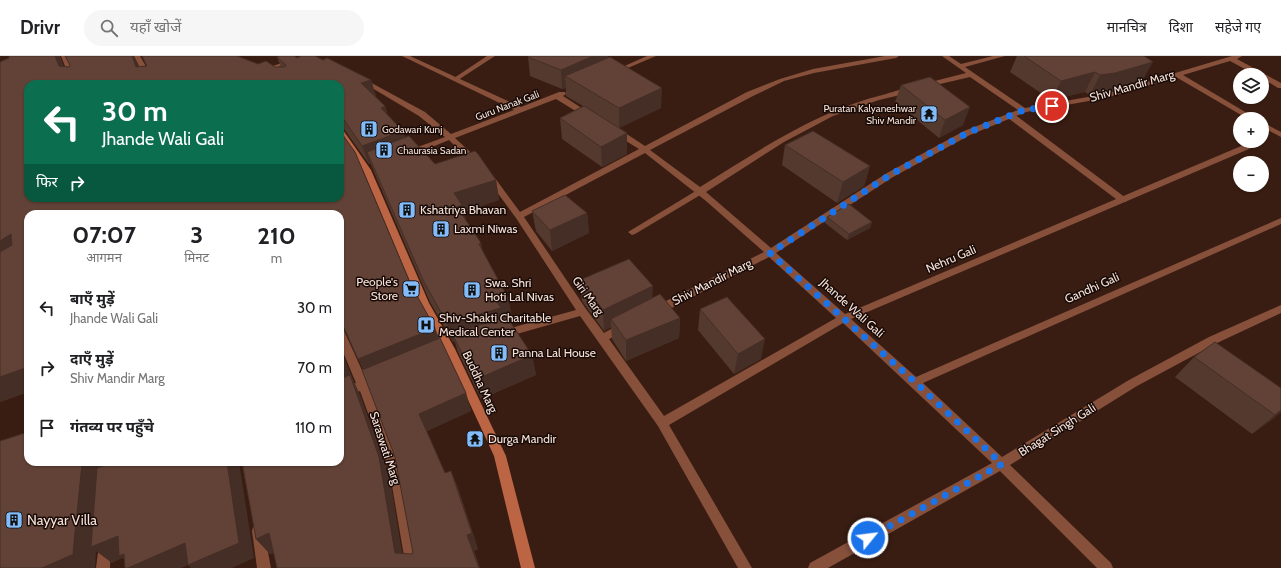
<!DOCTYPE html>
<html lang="hi">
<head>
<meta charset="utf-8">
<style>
	:root { --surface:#fff; --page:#f6f6f6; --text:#202124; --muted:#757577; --line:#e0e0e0 }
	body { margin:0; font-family:Cabin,"Noto Sans Devanagari",sans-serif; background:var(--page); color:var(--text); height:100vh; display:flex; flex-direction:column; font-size:15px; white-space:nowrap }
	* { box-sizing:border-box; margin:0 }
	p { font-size:13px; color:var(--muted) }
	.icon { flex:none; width:22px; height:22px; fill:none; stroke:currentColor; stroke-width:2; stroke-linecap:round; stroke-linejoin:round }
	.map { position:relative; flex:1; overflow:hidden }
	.details { position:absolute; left:24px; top:154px; width:320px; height:256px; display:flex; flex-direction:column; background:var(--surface); border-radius:12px; box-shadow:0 1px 3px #0004 }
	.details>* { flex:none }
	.guide { position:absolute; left:24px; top:24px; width:320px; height:122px; border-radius:12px; box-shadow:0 1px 3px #0004; background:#0b6e4f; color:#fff; overflow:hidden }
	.controls { position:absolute; left:1233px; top:12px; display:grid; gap:8px }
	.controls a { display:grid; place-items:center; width:36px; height:36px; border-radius:50%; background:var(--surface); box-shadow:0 1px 3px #0004; font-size:20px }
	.pin { position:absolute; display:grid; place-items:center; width:34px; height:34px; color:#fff; margin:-17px; border:2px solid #fff; border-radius:50%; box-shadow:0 1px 4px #0007 }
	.me { position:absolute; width:44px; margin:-22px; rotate:61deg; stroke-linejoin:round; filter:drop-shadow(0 0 3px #0008) }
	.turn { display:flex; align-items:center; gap:14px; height:84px; padding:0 12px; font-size:18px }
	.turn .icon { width:52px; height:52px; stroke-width:2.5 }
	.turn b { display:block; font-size:28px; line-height:34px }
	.then { display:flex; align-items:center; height:38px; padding:0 12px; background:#0003; gap:8px; font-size:15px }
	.eta { display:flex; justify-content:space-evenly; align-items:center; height:68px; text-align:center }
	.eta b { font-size:24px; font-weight:800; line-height:28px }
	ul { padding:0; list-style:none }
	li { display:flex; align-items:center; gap:12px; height:60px; padding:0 12px }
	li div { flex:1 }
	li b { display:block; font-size:15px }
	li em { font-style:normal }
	header { display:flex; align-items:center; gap:24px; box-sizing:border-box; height:56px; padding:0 20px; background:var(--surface); border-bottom:1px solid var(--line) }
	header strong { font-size:19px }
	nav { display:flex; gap:22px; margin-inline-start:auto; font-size:14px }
	.search { width:280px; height:36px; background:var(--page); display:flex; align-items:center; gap:10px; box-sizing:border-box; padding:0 14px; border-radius:22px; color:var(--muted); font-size:15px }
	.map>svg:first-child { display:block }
</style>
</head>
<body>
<header>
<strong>Drivr</strong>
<div class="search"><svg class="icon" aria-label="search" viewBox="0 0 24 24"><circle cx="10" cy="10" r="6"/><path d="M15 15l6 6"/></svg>यहाँ खोजें</div>
<nav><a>मानचित्र</a><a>दिशा</a><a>सहेजे गए</a></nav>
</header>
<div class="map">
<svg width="1281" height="512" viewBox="0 0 1281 512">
	<rect width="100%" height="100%" fill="#3a1d12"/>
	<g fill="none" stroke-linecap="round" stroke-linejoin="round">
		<!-- lane -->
		<path fill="#86503b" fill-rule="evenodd" d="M487,0H495L458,24H454V22Z
			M1008,58H1014L1126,142L1127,144L1126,146H1120L1008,62Z
			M699,133L703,136L702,138L635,178L632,179L628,176Z"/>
		<!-- street -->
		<path fill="#86503b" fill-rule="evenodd" d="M61,0H67L80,28H72Z
			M134,0H140L156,28H148Z
			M304,0H314L268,14L263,13Z
			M402,0H410L521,51L559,36H565L566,38L563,40L594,60L590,62H587L556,43L455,82L480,105V109H474L449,84L410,100H404V96L445,81L419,60L362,26V24H366L425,56L451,78L514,54Z
			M647,0H656L616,17L611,16Z
			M885,0H899L896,2L814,17L784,25L753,40L650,94L700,131C760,94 816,55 886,38C894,36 905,31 913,32V36L879,44L833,60L784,86L706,136L771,192L887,117L964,75L1018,54L970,21L923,32V28L966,17L942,0H949L961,8L993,0H1005L965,11L1025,52L1105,38L1232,0H1242L1237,3L1281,27V32H1278L1262,22V19H1256L1230,5L1183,19L1257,63H1248L1176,21L1106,42L1026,56L970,79L893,121L776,197L845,258L1253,85H1262L1263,83V87L851,263L916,321L1281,162V168L923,327L1002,401L1129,324L1209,281L1281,249V257L1217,287L1137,330L1010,409L1111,507L1113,512H1097L1000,415L828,512H808L810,507L992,407L843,267L669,369L752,512H738L658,370L580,260L503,282L499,281L498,278L499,275L503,274L576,254L516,162L485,120L486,118H492L520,156L639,93L613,77V73H619L645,90L747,36L780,23L813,13ZM645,97L706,145L764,196L654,251L653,254L654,257H662L769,201L836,262L664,360L609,283L626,275L627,272L626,269H618L604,277L586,253L524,161Z
			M1262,66L1281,76V81L1262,71Z
			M340,273L344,274L345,277L366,323L379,318L383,319L384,322L383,325L369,331L402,418L420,512H406L390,418L360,335L340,343V333L356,327L340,289Z
			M258,469L263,471L264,475L271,512H257L252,475L253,471Z
			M105,482L110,484L111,488L110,512H96L99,488L100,484Z"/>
		<!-- secondary -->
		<path fill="#bb6544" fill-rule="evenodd" d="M340,74H343L371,114L429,247L455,293L506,400L535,512H521L494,400L445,294L419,247L363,114L340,82Z"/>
	</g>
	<!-- wall -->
	<path fill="#54392e" d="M9,0H60V1L64,11H69L70,9L65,0H134L138,10H147L142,0H237L258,8L266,5L275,11H281L277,1L280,0H294L297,2L301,0H315L323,4L327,2L371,24L376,42L385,50L388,60L403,75L405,82L409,80L435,108L475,95L478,98L496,124L499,144L464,156L466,165L481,187L483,196L508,242L512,262L508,263L532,299L536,319L481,343L458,296L455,286H453L430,246L374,116L371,108H369L344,73H340V28H28V142H340V75L355,96L411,229L435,272L439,282H440L466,337L471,355L427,375L445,417L451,415L458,432L478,493L474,495L480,512H277L274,497L270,498L256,483L242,406H340V293L354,326L359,337L389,418L402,498H411L413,497L395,401L362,314L363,313L345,273L340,272V158H28V336L0,346V6L9,2Z
		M529,0H608V2L661,52L619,72L627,98L602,111L562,83L560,62L583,50L566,40V32L562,33L530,20L528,1Z
		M1017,0H1144L1142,25L1105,37L1090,39L1085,36L1051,44L1010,16Z
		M901,29L963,69L939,82L895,46Z
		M785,89L870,110L864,130L837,147L782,109Z
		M532,155L587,157L589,177L552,195L536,175Z
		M827,161L872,166L870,172L847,184L825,167Z
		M580,224L652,242L680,262L679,282L626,305L612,283L611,271L604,275L582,245Z
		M700,253L761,303L734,318L698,274Z
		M1194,301L1281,332V356L1252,378L1175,321Z"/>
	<!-- shaded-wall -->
	<path fill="#452e26" d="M55,0H60V1L70,28L59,10Z
		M132,0H134L146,28L136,11Z
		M593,0H608V13L565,20L566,32L562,33L561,14Z
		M1153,6L1142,25L1105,37L1090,39L1100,19Z
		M1095,16L1085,36L1051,44L1061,25Z
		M371,24L377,43L361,27Z
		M662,32L661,52L619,72V52Z
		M385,50L391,69L381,52Z
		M970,51L963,69L939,82L945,64Z
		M403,75L408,93L367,96L371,108H369L362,90Z
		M627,77V98L602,111L601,91Z
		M870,110L864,130L837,147L843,126Z
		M496,124L499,144L464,156L467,169L457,151L454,137Z
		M587,157L589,177L552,195L550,174Z
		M872,166L870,172L847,184L849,178Z
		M11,178L28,197L0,214V185Z
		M481,187L485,207L479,188Z
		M653,230L652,251L611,263V271L604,275L603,254Z
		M508,242L512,262L504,265L452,277L455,286H453L447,267Z
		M680,262L679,282L626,305V284Z
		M435,272L441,290L367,321L358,303Z
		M765,283L761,303L734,318L738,298Z
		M340,293L354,326L359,337L389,418L404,512L395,497L340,332Z
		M532,299L536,319L481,343L475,324Z
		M28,311V336L0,346V321Z
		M466,337L471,355L427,375L419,358Z
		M1281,354V356L1273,363L1252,378Z
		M83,406H122L118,480L185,487L202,503L181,512H128L132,510L122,502L112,507L96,495L95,512H42L73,497L82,408Z
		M227,406H239L254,502L232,512H191L188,509Z
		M451,415L458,432L478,493L474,495L480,512H479L467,479Z
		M269,477L283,493L270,498L256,483Z"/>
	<!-- building -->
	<path fill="#624236" stroke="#452e26" d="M9,0H55L59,10L69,11L70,9L65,0H132L136,11L147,10L142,0H237L258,8L266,5L275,11H285L286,9L277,1L280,0H294L297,2L301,0H315L323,4L327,2L371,24L361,27L385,50L381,52L403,75L362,90L340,58V28H28V142H340V75L355,96L411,229L435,272L358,303L340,263V158H28V311L0,321V196L12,189L11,178L0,185V6L9,2Z
		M529,0H593L561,14L528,1Z
		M1024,0H1144L1153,6L1115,17L1100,19L1095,16L1061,25Z
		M610,1L662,32L619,52L565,20Z
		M930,21L970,51L945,64L901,29Z
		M584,50L627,77L601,91L560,62Z
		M813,75L870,110L843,126L785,89Z
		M409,80L435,108L475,95L478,98L496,124L454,137L462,149L457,151L481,187L479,188L508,242L497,246L501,252L447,267L424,226L367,96Z
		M565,139L587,157L550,174L532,155Z
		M849,148L872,166L849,178L827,161Z
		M629,203L653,230L603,254L580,224Z
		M660,238L680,262L626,284L611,263Z
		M727,241L765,283L738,298L700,253Z
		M507,261L532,299L475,324L452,277Z
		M440,282L466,337L419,358L445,417L451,415L472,477L467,479L479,512H277L269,477L256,483L242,406H340V323L350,319L379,401L395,497L411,498L413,497L395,401L362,314Z
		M1215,286L1281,332V354L1275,359L1194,301Z
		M340,296L345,308L340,310Z
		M28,376V406H83L82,408L73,497L74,498L42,512H0V385Z
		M114,406H227L239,487L188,509L185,487L128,512H125L124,498L119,500L118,480L91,491L97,412Z"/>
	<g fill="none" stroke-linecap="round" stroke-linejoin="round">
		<!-- route -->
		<path stroke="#1a73e8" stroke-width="7" stroke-dasharray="0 12.6" d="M868,482L1002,408L915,326L770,197L890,119L967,77L1024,54L1052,50"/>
	</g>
	<!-- icons -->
	<defs>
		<symbol id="temple-square" viewBox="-11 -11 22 22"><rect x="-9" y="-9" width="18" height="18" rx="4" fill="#82bcfa" stroke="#180b07"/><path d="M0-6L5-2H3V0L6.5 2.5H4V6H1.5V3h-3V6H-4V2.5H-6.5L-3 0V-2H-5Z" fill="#111"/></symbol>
		<symbol id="building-square" viewBox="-11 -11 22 22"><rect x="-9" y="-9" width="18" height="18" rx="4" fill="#82bcfa" stroke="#180b07"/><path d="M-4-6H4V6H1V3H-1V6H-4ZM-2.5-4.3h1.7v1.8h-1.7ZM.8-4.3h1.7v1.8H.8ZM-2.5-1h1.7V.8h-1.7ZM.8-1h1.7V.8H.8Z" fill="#111"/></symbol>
		<symbol id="supermarket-square" viewBox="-11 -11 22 22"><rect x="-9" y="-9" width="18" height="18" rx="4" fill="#82bcfa" stroke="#180b07"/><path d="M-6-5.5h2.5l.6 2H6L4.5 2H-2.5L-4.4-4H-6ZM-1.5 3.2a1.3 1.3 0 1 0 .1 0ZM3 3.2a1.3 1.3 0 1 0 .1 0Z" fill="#111"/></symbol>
		<symbol id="hospital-square" viewBox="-11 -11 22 22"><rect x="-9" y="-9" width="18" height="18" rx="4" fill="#82bcfa" stroke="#180b07"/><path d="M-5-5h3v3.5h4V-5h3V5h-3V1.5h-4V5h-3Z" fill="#111"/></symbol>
	</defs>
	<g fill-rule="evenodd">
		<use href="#temple-square" x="919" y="48" width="20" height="20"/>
		<use href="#building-square" x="359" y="63" width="20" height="20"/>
		<use href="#building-square" x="374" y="84" width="20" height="20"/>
		<use href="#building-square" x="397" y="144" width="20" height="20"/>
		<use href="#building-square" x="431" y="163" width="20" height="20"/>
		<use href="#supermarket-square" x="401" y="223" width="20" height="20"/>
		<use href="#building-square" x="462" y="224" width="20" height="20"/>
		<use href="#hospital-square" x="416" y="259" width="20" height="20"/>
		<use href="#building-square" x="489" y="287" width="20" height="20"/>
		<use href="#temple-square" x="465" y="373" width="20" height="20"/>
		<use href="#building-square" x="4" y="454" width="20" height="20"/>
	</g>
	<g text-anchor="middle" stroke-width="3" stroke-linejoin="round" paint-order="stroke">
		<!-- far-street labels -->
		<g font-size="10" fill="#f6e2da" stroke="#180b07">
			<text transform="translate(507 49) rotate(-21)" y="4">Guru Nanak Gali</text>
		</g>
		<!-- far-poi labels -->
		<g font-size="10" fill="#f6e2da" stroke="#180b07" text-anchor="start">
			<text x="916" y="56" text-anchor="end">Puratan Kalyaneshwar<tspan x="916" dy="12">Shiv Mandir</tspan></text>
			<text x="382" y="77">Godawari Kunj</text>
			<text x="397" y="98">Chaurasia Sadan</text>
		</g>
		<!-- street labels -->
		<g font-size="12" fill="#f6e2da" stroke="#180b07">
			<text transform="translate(1132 30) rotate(-16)" y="4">Shiv Mandir Marg</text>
			<text transform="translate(951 203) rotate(-23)" y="4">Nehru Gali</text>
			<text transform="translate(712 226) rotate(-27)" y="4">Shiv Mandir Marg</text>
			<text transform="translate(1092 232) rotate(-24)" y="4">Gandhi Gali</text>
			<text transform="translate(588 240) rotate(54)" y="4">Giri Marg</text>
			<text transform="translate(852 252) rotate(42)" y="4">Jhande Wali Gali</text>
			<text transform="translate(480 326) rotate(65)" y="4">Buddha Marg</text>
			<text transform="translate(1057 374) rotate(-32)" y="4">Bhagat Singh Gali</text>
			<text transform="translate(385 392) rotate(72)" y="4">Saraswati Marg</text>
		</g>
		<!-- poi labels -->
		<g font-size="12" fill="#f6e2da" stroke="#180b07" text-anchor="start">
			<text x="420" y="158">Kshatriya Bhavan</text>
			<text x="454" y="177">Laxmi Niwas</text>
			<text x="398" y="230" text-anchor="end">People's<tspan x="398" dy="14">Store</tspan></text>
			<text x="485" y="231">Swa. Shri<tspan x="485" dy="14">Hoti Lal Nivas</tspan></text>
			<text x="439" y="266">Shiv-Shakti Charitable<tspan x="439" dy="14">Medical Center</tspan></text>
			<text x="512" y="301">Panna Lal House</text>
			<text x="488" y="387">Durga Mandir</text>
		</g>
		<!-- near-poi labels -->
		<g font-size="14" fill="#f6e2da" stroke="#180b07" text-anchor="start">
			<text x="27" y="469">Nayyar Villa</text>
		</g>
	</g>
</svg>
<div class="controls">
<a><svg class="icon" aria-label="layers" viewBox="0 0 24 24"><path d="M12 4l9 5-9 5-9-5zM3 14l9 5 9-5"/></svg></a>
<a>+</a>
<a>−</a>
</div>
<div class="pin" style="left:1052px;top:50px;background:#d93025"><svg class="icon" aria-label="arrive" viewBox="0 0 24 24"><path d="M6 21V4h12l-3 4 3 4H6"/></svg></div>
<svg class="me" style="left:868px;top:482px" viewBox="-20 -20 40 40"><circle r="17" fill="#1a73e8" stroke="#fff" stroke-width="3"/><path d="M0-11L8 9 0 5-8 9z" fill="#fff"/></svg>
<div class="guide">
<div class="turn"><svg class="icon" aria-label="left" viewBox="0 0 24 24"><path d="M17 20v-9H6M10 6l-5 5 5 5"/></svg><div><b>30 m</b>Jhande Wali Gali</div></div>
<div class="then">फिर<svg class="icon" aria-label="right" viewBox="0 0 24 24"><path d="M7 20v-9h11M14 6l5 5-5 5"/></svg></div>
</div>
<section class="details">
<div class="eta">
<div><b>07:07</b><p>आगमन</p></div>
<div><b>3</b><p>मिनट</p></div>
<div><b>210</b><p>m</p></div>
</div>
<ul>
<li><svg class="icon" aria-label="left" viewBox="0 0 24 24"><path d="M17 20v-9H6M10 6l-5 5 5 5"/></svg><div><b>बाएँ मुड़ें</b><p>Jhande Wali Gali</p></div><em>30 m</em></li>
<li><svg class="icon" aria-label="right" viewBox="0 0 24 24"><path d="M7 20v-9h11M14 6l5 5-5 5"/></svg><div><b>दाएँ मुड़ें</b><p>Shiv Mandir Marg</p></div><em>70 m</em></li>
<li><svg class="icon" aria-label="arrive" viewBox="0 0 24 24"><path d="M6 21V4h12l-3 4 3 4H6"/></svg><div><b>गंतव्य पर पहुँचे</b></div><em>110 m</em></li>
</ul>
</section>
</div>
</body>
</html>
